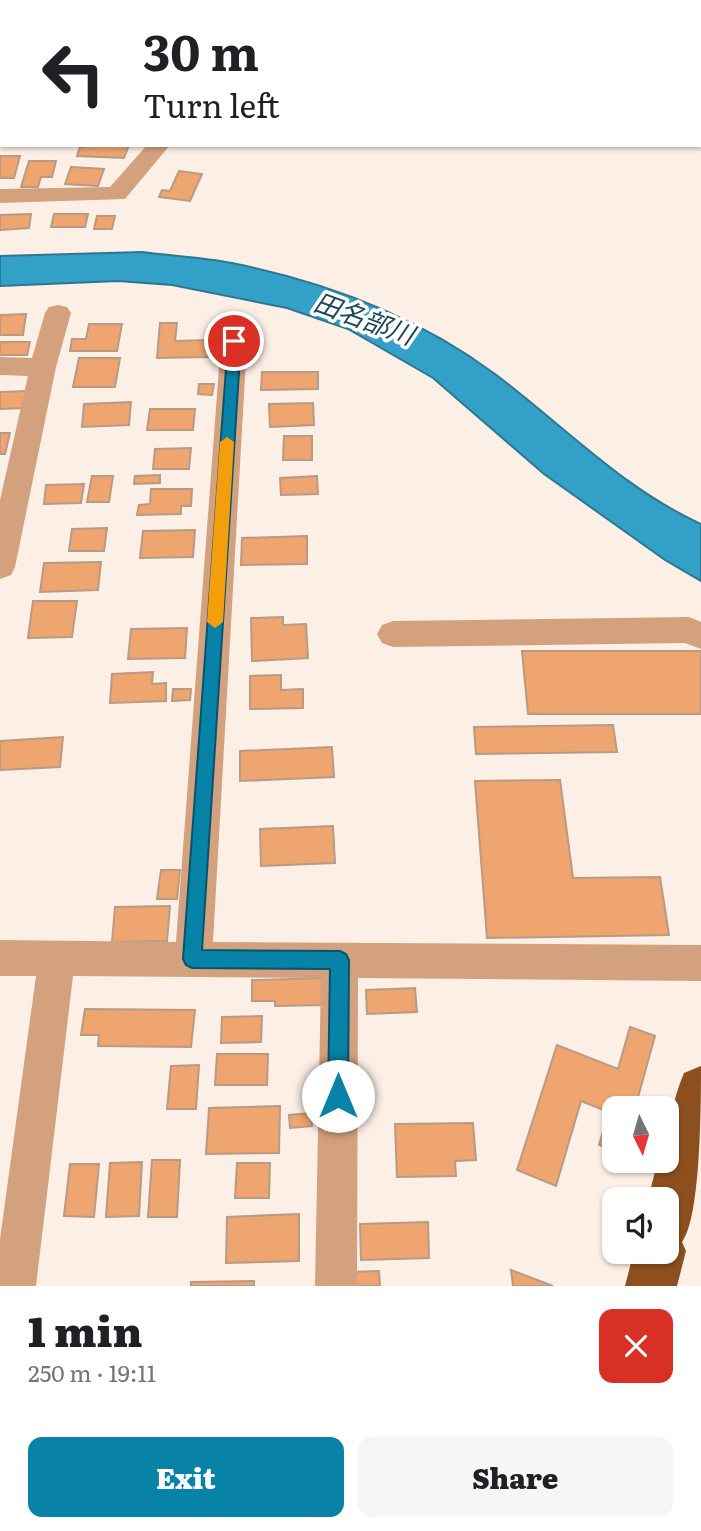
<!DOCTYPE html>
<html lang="en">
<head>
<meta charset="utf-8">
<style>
	:root { --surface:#fff; --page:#f6f6f6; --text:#202124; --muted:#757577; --accent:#0882a7 }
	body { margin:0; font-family:Literata,"Noto Sans JP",serif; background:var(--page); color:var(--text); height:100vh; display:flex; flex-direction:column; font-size:26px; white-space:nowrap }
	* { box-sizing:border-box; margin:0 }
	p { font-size:23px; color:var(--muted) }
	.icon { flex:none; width:38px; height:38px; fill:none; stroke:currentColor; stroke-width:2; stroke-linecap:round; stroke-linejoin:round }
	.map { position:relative; height:1286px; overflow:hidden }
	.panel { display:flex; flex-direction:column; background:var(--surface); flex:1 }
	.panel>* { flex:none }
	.hud { position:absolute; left:0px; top:0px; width:702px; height:147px; box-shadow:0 2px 5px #0004; background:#fff; color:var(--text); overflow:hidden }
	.needle { width:46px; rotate:175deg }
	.buttons { position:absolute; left:602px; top:1096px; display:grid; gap:14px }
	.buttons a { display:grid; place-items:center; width:77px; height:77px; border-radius:14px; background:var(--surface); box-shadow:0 2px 5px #0004; font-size:35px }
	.pin { position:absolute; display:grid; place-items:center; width:60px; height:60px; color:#fff; margin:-30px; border:4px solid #fff; border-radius:50%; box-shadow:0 2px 7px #0007 }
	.me { position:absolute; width:77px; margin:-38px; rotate:0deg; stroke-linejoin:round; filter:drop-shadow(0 0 5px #0008) }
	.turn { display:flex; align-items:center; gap:24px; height:147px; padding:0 28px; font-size:32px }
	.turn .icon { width:91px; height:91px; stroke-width:2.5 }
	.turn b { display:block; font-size:49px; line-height:60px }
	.round { display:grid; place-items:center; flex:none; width:74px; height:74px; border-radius:14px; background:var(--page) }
	.head { display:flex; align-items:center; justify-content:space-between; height:119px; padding:0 28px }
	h1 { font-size:42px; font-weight:800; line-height:52px }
	.action { display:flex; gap:14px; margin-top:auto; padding:14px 28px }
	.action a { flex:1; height:80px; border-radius:14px; background:var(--accent); color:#fff; font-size:28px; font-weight:800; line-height:80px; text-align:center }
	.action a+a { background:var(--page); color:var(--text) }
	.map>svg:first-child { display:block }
</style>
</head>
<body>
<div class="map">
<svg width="701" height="1286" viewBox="0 0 701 1286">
	<rect width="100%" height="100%" fill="#fcefe6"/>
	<!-- water -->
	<path fill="#33a0c8" stroke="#2e7791" stroke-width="2" d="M142,252C172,256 203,257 232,263C327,282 417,316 495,374C563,425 622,488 701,524V581L665,560L544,474L433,378L348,329L287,308L172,285L118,281L0,286V256Z"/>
	<!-- building -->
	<path fill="#efa56f" stroke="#b89a85" stroke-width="2" d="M92,145H129L124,158L77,156L80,147Z
		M0,156H20L14,178H0Z
		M29,161H56L52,177H41L38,187H21Z
		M71,167L104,169L98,186L65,184Z
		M179,171L202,174L190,201L159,197L162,190L170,191Z
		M31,214L29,228L0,230V215Z
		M54,214H88L85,227H51Z
		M97,216H115L112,229H94Z
		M26,314L23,335H0V315Z
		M160,323H177L175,341L209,340L208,357L157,358Z
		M89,324H122L117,351H70L72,339H86Z
		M0,342H30L27,355H0Z
		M79,358H120L115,387H73Z
		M262,372H318V389L261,390Z
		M199,384H214L212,395L198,394Z
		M29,391L26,408L0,409V392Z
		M131,402L129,425L82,427L84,404Z
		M313,403L314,425L270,427L269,404Z
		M150,409H195L193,430H147Z
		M0,433H10L5,454H0Z
		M284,436H312V460H283Z
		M191,448L189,469H153L155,449Z
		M160,475V483L134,484L135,476Z
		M92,476H113L109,502H87Z
		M317,476L318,494L281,495L280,478Z
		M84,484L81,503L44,504L46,485Z
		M151,489H192L191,506H181V514L137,515L139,505L150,504Z
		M107,528L104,551H69L72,529Z
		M195,530L193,557L140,558L143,531Z
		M307,536V564L241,565L242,538Z
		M101,562L98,590L40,592L44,563Z
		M33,601H77L72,637L28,638Z
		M283,617V625L306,624L308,658L252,661L251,618Z
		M187,628L185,658L128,659L131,629Z
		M522,651H701V714H528Z
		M153,672L152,684L166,683V701L110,703L112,674Z
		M281,675V690L303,689V708L250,709V676Z
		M173,689H191L190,700L172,701Z
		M613,725L617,752L476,754L474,727Z
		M63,737L60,767L0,770V741Z
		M332,747L334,777L240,781V751Z
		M560,780L573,878L660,877L669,935L487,938L475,781Z
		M333,826L335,863L261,866L260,829Z
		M161,870H180L177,899H157Z
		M170,906L167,941L112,942L115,907Z
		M327,978V1005L275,1006V1001H252V980Z
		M415,988L417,1012L367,1014L366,990Z
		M85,1009L195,1010L191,1047L98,1046L99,1035H81Z
		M262,1016L261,1042L221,1043L222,1017Z
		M630,1027L655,1036L635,1108H614V1151L599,1145L609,1112L581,1101L556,1186L517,1170L557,1045L618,1069Z
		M217,1054H268L267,1085H215Z
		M199,1065L196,1109H167L171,1066Z
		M280,1106L279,1153L206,1154L209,1108Z
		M311,1113L312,1126L290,1128L289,1115Z
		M473,1123L476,1160L455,1161L456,1176L397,1177L395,1124Z
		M152,1160H180L177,1217H148Z
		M142,1162L139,1216L106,1217L110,1163Z
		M237,1163H270L269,1198H235Z
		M70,1164H99L94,1217L64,1216Z
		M299,1214V1261L226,1263L227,1217Z
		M428,1222L429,1258L361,1260L360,1224Z
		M511,1270L553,1286H513Z
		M379,1271L380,1286H352L351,1272Z
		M254,1281V1286H191V1282Z"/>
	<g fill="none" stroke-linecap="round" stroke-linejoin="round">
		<!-- minor -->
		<path fill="#d4a17e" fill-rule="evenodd" d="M506,0H526L527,2H507Z
			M629,0H658L628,2Z
			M0,72H2V84H0Z
			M2,96V113L0,114V97Z
			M147,145H170L125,199L0,203V189L110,187Z
			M58,305L67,307L71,313L56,367L15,567L11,575L0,579V500L28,376L0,375V357L32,358L45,313L49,307Z
			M234,332L243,335L247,341L213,942L701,945V981L358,978L357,1286H315L321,978L73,976L36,1286H0V1239L36,976H0V940L176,942L221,341L225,335Z
			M689,617L701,622V649L685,643L393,647L382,643L377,634L382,625L393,621Z"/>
		<!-- highway -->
		<path fill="#8c4f1d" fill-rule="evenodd" d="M701,1066C701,1104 701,1218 682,1242L686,1251L677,1286H625L634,1251H667V1199H648L658,1160H667C667,1129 672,1102 684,1073Z"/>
	</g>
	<!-- route -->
	<path fill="#0882a7" stroke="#05546d" stroke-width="2" d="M234,337L241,341L202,950L340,951L346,954L349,960L348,1096L345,1103L338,1106L331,1103L328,1096L330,969L192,968L186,965L183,959L228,341Z"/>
	<!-- slow -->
	<path fill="#f59e0b" d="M227,437L234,442L223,622L215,628L207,622L220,442Z"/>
	<g text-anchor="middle" stroke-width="7" stroke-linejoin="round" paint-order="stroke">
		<!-- water labels -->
		<g font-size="26" font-style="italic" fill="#1c485a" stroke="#fff">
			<text transform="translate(364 319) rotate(20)" y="9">田名部川</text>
		</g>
	</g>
</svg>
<div class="buttons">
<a><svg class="needle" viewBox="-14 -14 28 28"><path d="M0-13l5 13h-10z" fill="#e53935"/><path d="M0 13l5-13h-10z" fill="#757577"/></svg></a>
<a><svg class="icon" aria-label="sound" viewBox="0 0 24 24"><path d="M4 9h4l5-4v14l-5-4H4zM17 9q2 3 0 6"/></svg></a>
</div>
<div class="pin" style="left:234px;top:341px;background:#d93025"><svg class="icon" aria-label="arrive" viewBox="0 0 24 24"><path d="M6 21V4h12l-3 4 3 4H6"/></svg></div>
<svg class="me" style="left:338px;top:1096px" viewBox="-20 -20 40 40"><circle r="19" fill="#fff"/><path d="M0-13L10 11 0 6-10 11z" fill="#0882a7"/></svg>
<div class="hud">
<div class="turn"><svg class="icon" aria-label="left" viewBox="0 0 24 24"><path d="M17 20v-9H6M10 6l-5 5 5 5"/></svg><div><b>30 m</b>Turn left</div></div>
</div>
</div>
<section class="panel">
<div class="head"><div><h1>1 min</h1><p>250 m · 19:11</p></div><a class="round" style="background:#d93025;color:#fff"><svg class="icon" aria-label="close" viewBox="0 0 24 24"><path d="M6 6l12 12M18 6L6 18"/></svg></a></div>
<div class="action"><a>Exit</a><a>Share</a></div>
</section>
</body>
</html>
